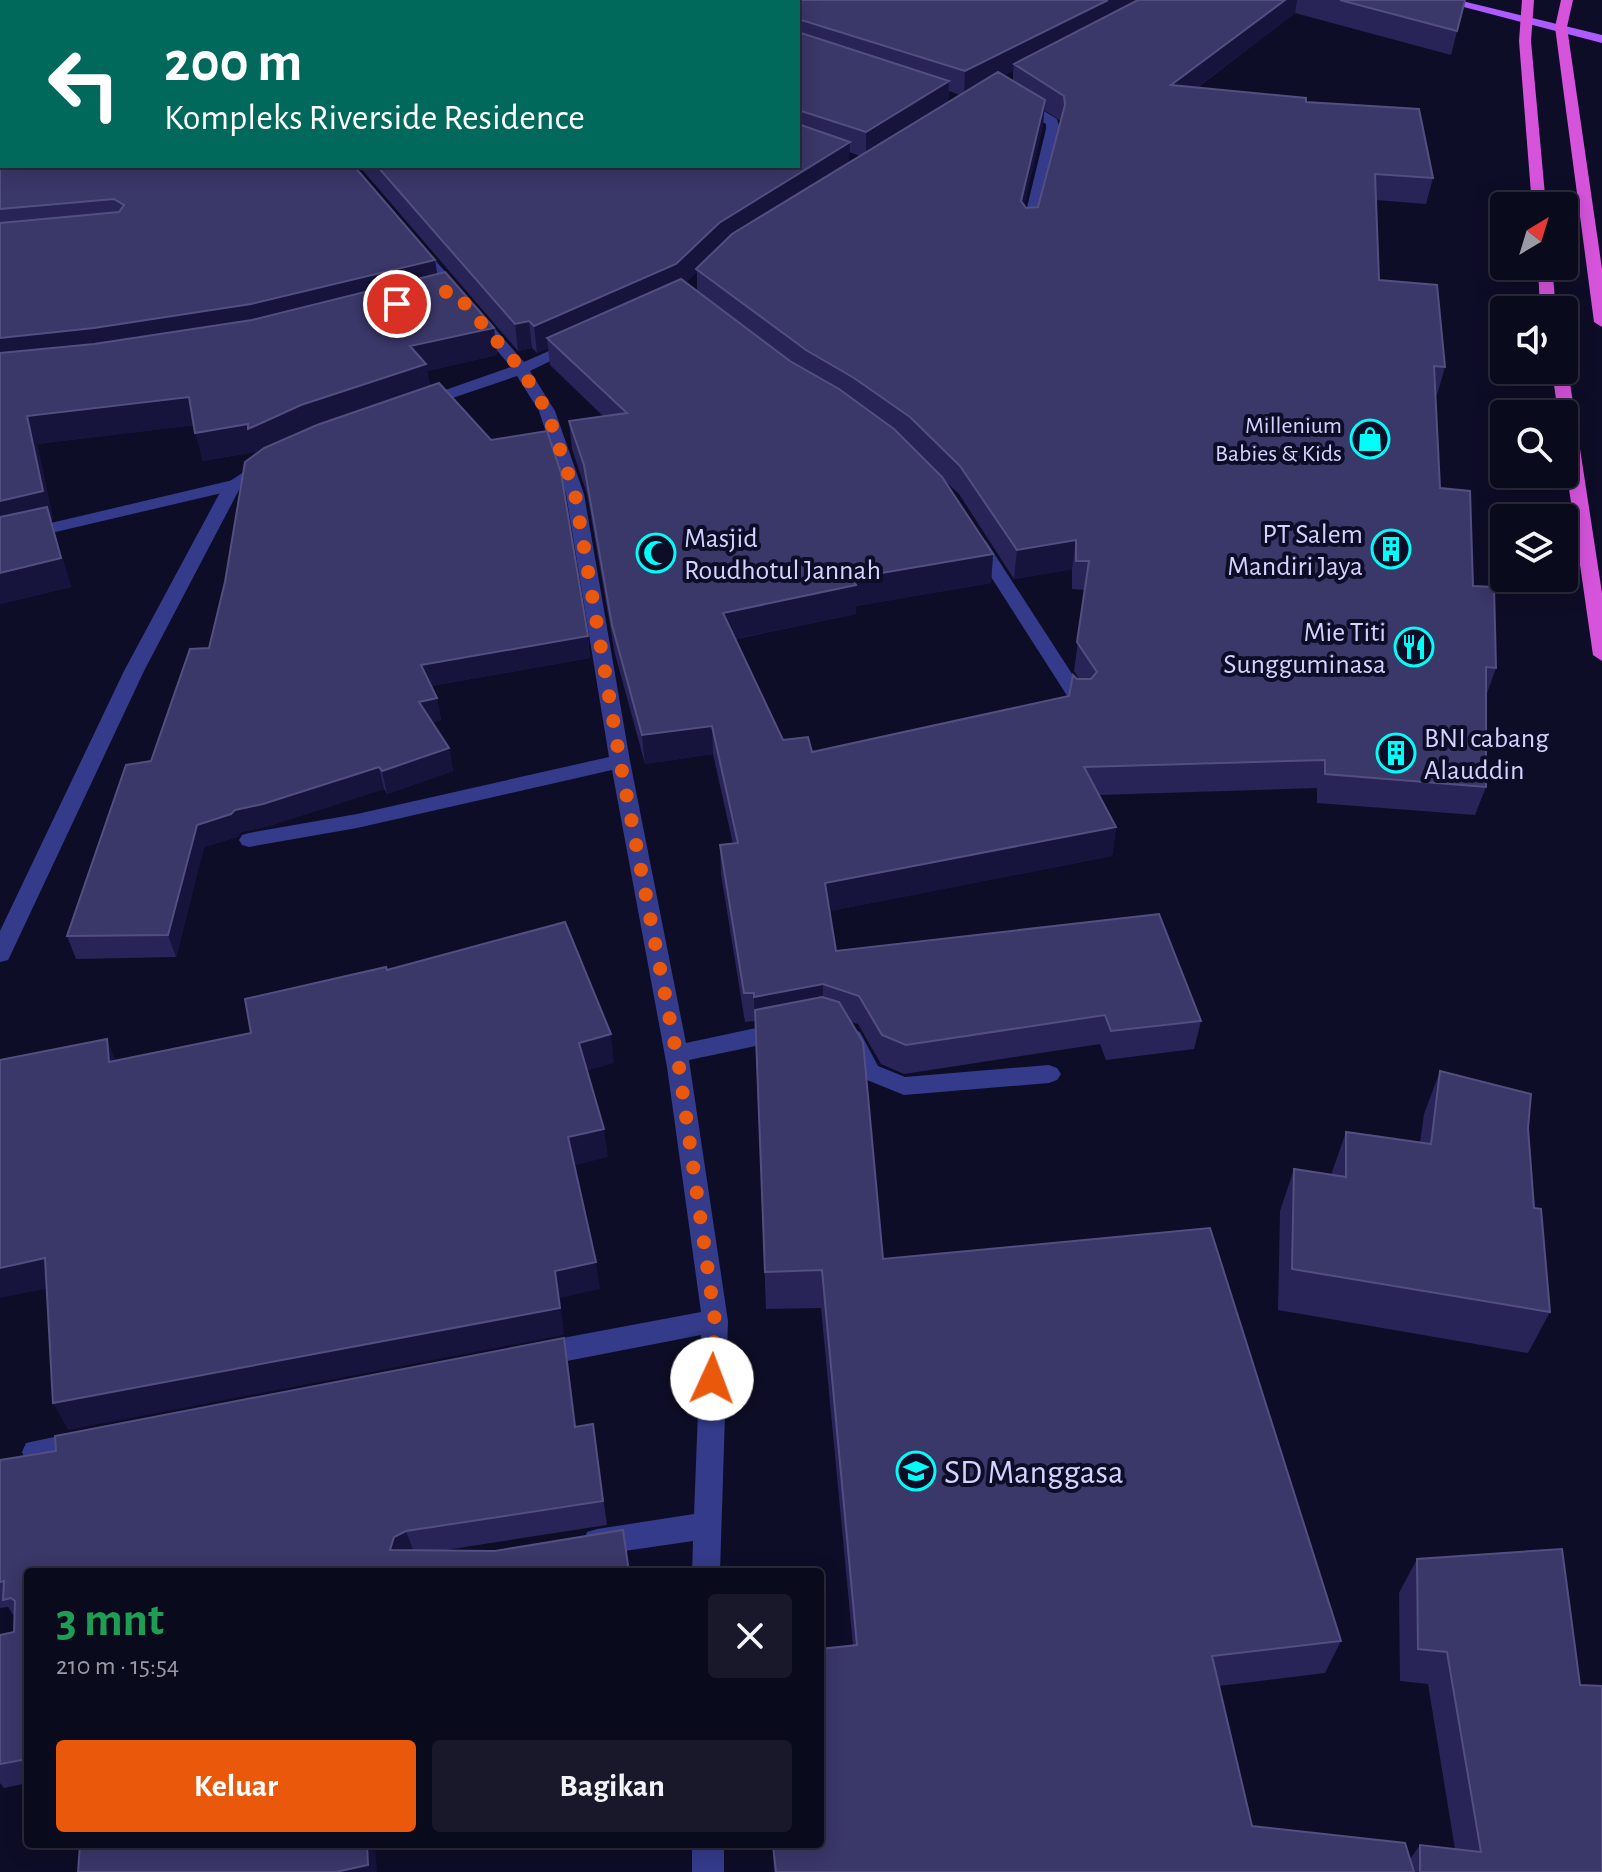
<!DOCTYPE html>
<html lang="id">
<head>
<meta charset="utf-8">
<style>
	:root { --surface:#0a0a1d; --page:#18182a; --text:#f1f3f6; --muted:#999aa4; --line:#2a2b3b; --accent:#ea580c }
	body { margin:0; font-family:"Alegreya Sans",sans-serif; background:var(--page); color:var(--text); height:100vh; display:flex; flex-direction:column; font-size:30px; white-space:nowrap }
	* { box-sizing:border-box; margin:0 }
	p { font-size:26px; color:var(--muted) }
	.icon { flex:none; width:44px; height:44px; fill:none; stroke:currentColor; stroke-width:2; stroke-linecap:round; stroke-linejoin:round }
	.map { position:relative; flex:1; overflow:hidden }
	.drawer { position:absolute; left:24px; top:1568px; width:800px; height:280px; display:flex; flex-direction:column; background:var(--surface); border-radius:8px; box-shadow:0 4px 20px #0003,0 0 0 2px var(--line) }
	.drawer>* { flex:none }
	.hud { position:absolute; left:0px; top:0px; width:800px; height:168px; box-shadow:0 4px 20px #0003,0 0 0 2px var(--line); background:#00695c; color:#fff; overflow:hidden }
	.needle { width:52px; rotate:38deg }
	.tools { position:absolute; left:1490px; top:192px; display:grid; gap:16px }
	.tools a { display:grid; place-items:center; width:88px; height:88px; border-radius:8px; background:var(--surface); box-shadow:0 4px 20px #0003,0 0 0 2px var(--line); font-size:40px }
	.pin { position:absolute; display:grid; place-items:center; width:68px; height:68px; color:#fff; margin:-34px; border:4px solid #fff; border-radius:50%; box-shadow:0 2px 8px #0007 }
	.me { position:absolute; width:88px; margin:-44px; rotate:2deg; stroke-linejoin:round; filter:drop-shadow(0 0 6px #0008) }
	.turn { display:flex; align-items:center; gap:28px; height:168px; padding:0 32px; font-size:36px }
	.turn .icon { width:104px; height:104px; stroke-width:2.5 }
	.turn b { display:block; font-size:56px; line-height:68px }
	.round { display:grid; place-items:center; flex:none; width:84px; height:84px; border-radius:8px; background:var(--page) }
	.head { display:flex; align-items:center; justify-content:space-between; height:136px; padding:0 32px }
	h1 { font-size:48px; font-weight:600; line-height:60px; color:#1e9e55 }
	.action { display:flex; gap:16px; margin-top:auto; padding:16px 32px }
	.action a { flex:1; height:92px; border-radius:8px; background:var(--accent); color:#fff; font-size:32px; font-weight:600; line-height:92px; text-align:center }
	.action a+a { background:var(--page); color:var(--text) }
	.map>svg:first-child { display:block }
</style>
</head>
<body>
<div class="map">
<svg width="1602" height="1872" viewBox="0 0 1602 1872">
	<rect width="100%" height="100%" fill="#0e0d27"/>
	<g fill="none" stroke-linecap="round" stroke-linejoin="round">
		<!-- service -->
		<path fill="#343b8a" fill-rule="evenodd" d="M233,480L239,481L242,485L239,489L0,545V535Z"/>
		<!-- minor -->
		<path fill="#343b8a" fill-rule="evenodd" d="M1013,98H1023L1057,119L1060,129L1036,228L1029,232L1022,228L1046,129V124L1013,104Z
			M417,244L422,245L524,362L569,342H581L583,345L530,371L555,411L584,494L630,761L686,1043L784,1022L792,1025L796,1031L792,1037L784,1040L689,1060L728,1321L720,1572H692L693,1541L597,1555L587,1552L583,1542L587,1532L597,1529L694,1514L701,1335L536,1367L527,1363L523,1355L527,1347L536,1343L701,1312L667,1067L612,770L357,828L249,847L242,845L239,840L242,835L249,833L357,814L609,757L566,494L539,411L517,376L426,407L420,409L412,404L414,401L511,367L412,251L410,248Z
			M268,456L276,461L240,488L144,671L11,954L8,960L0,962V931L124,671L224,485Z
			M977,536L986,541L1087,697L1090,701L1087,705H1073L968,541Z
			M852,1029L860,1032L878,1066L905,1077L1049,1065L1057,1068L1061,1074L1057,1080L1049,1083L904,1095L862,1078L840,1038L844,1032Z
			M82,1431L92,1435L96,1444L92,1453C74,1460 44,1468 26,1461L22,1452L26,1443Z
			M692,1844H724V1872H692Z"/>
		<!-- primary -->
		<path fill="#ad5aff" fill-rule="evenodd" d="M1437,0H1458L1602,35V43Z"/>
		<!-- trunk -->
		<path fill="#d654dc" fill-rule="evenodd" d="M1522,0H1534L1531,41L1546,206H1532L1519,41Z
			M1561,0H1573L1567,27L1602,269V327L1594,322L1555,27Z
			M1538,266H1552L1556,310H1540Z
			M1564,366L1568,370L1602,593V661L1593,655L1564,454V414H1558L1552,370H1564Z"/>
	</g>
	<!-- wall -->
	<path fill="#282457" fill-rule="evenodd" d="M909,0H1465L1451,55L1295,13L1197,88L1306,102L1433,178L1426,204L1376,200L1379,280L1445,367L1437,395H1435L1440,488L1473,586L1496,668L1486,696V787L1475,815L1317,803V788L1099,795L1116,827L1112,856L830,911L836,951L1201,1021L1194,1049L1106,1060L1100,1044L904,1074L881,1064L858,1024L851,1022L883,1259L1341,1641L1325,1673L1219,1686L1252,1826L1410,1859L1420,1845L1455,1849L1428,1684L1400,1681L1399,1593L1417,1559L1602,1872H774L772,1844H820L853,1645L821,1308L766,1309L755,1026V1021L745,1022L721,874L720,845L733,844L713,754L645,764L615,654L587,494L572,449L569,421L603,416L550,365L548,348L537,353L532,348L518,351L359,166H798V2ZM1013,71V81L1004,75ZM949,91L960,95L948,102ZM1044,110L1061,121L1038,207L1026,208L1024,205L1043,125ZM849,152L860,156L849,162ZM697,272V291L686,282ZM945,481L959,494L1014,579L1072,569V589L1085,590L1074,671L1079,679L1069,696L812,752L783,740L736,639L856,614V606L991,583L993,554Z
		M0,45L435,260L437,274L494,328L497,355L427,371L430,387L588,636L590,658L431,686L437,698L441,720L432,723L449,748L453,771L387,794L384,789L269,826L241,832L237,837L204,847L176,957L76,959L67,936L151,761L209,648L254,455V452L203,461L194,425L37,444L53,519L51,520L71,587L0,604Z
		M1440,1071L1528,1128L1534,1208L1550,1312L1528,1353L1278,1310L1280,1211L1294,1169L1331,1175L1346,1132L1420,1143L1424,1114Z
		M568,1364L576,1427L593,1424L607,1525L446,1550L629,1572H28V1783L4,1788L0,1783V1635L14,1632V1616L8,1607L0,1608V1460Z"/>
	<!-- shaded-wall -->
	<path fill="#16133c" d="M1108,0H1152L1014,64L1013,71L964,96L965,71Z
		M1285,0H1297L1295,13L1167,110L1171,85Z
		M949,81L948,106L866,158V132Z
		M1045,100L1043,125L1019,227L1021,201Z
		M850,142L849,168L696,269L697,272L677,290L547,338L548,348L537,353L534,326L719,223Z
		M435,260L439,286L0,366V338Z
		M529,321L532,348L518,351L515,324Z
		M494,328L497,355L427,371L430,391L254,456V452L203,461L195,433L410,346Z
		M189,397L196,425L37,444L53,519L51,520L71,587L0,604V501L27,416Z
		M1076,540L1072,569L1014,579L1017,550Z
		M993,554L991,583L856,606V614L724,641L723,613L852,578Z
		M588,636L590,658L425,687L421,665Z
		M437,698L441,720L423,725L419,702Z
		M712,726L713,754L645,764L642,735Z
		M449,748L453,771L387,794L382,771Z
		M379,767L384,789L269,826L241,832L237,837L204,847L176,957L168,935L197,825L235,810Z
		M1116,827L1112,856L825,912V883Z
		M823,984V1012L755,1026L754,997Z
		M611,1034L614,1063L583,1072L579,1043Z
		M107,1039L119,1068L109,1062Z
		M604,1129L608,1157L572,1166L568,1137Z
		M45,1258L60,1286L0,1298V1268Z
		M596,1262L600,1289L560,1298L564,1335L68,1430L53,1403L555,1271Z
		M564,1338L568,1364L580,1453L575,1427Z
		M406,1531L415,1555L390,1550L394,1537Z
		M367,1844H375L377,1872H336Z"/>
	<!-- building -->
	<path fill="#3a3769" stroke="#524f80" stroke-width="2" d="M0,0H1108L965,71L798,19V2H2V18L0,11Z
		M1138,0H1285L1171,85L1306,98V102L1419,109L1433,178L1375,174L1379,280L1437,285L1445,367L1434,366L1440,488L1470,491L1473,586L1494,587L1496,668L1486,667V787L1325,774V760L1084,767L1116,827L825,883L836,951L1159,914L1201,1021L1111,1031L1105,1015L906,1045L882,1035L859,996L823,984L754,997V993H744L720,845L738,843L712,726L642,735L612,625L584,465L569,421L627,413L547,338L681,279L790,361L839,389L894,429L942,477L993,554L852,578L856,585L723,613L783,740L808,737L812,752L1069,696L1073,675L1077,679H1091L1097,672L1077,642L1089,561H1076V540L1017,550L960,466L910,417L854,378L806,350L696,269L732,234L998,72L1045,100L1021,201L1026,208L1038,207L1065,105L1064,96L1014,64Z
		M1340,0H1465L1457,31Z
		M798,32L949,81L866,132L798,110Z
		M2,44V166H354L435,260L251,304L94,328L0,338V223L119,212L124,205L114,199L0,209V45Z
		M798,124L850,142L719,223L676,264L534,326L529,321L515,324L377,166H798Z
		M445,272L494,328L410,346L426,364L301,405L248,429V424L195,433L189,397L27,416L43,491L0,501V353L94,344L252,320Z
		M439,383L491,440L547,431L561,473L588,636L421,665L437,698L419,702L449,748L382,771L379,767L263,804L235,810L231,814L197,825L168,935L67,936L126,765L151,761L190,649L209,648L225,582L245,462L264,448L317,425Z
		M47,507L61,558L0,573V517Z
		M565,922L611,1034L579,1043L604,1129L568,1137L596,1262L555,1271L560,1308L53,1403L45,1258L0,1268V1060L107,1039L109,1062L251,1033L245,999L386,967L387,970Z
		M822,997L839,1002L863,1042L883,1259L1210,1228L1341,1641L1212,1656L1252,1826L1405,1843L1414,1872H776L773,1844H820V1649L857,1645L822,1270L765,1272L755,1010Z
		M1440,1071L1531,1094L1528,1128L1534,1208L1541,1209L1550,1312L1292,1269L1294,1169L1346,1177V1132L1431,1144Z
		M564,1338L575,1427L593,1424L603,1501L406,1531L394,1537L390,1550L495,1551L623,1530L629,1572H28V1759L0,1764V1635L14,1632L15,1601L11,1598L3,1600L4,1581L0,1582V1460L56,1451L55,1436Z
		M1562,1549L1580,1685L1602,1686V1872H1420V1845L1481,1852L1447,1652L1418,1649L1417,1559Z
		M80,1844H367L368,1865L336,1872H78Z"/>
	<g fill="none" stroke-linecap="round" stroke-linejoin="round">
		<!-- route -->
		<path stroke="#ea580c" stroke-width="14" stroke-dasharray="0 25.2" d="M397,304L453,290L521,369L547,411L575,494L620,761L679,1067L715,1321L712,1379"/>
	</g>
	<!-- icons -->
	<defs>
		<symbol id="shop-ring" viewBox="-11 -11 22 22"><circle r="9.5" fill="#0e0d27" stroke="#00fef8" stroke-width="1.5"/><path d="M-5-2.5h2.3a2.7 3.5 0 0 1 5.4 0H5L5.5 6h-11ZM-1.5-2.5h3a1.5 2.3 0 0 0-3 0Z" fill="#00fef8"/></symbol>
		<symbol id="building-ring" viewBox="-11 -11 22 22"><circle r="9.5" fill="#0e0d27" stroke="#00fef8" stroke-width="1.5"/><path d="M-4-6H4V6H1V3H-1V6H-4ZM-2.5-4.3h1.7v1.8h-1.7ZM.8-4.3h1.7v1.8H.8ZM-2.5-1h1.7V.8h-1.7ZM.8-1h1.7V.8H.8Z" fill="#00fef8"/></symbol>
		<symbol id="mosque-ring" viewBox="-11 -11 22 22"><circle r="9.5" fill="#0e0d27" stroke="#00fef8" stroke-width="1.5"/><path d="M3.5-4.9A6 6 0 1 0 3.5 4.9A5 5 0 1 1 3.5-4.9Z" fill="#00fef8"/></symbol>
		<symbol id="restaurant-ring" viewBox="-11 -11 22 22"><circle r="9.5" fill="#0e0d27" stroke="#00fef8" stroke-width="1.5"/><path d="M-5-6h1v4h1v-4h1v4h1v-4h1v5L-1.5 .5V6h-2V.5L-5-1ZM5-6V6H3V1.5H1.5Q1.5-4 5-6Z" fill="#00fef8"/></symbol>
		<symbol id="school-ring" viewBox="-11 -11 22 22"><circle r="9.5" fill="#0e0d27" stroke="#00fef8" stroke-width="1.5"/><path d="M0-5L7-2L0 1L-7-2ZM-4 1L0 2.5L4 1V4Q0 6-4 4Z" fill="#00fef8"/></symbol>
	</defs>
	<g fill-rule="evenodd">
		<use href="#shop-ring" x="1348" y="417" width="44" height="44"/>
		<use href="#building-ring" x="1369" y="527" width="44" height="44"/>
		<use href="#mosque-ring" x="634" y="531" width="44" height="44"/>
		<use href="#restaurant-ring" x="1392" y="625" width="44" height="44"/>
		<use href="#building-ring" x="1374" y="731" width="44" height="44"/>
		<use href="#school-ring" x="894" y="1449" width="44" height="44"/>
	</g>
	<g text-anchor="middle" stroke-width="8" stroke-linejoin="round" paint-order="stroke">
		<!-- far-poi labels -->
		<g font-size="24" fill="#d3d3ff" stroke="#0e0d27" text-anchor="end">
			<text x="1342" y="433">Millenium<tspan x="1342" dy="28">Babies &amp; Kids</tspan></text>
		</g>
		<!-- poi labels -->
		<g font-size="28" fill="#d3d3ff" stroke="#0e0d27" text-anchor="end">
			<text x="1363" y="543">PT Salem<tspan x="1363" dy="32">Mandiri Jaya</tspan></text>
			<text x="684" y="547" text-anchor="start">Masjid<tspan x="684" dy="32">Roudhotul Jannah</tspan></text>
			<text x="1386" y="641">Mie Titi<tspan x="1386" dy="32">Sungguminasa</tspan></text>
			<text x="1424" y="747" text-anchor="start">BNI cabang<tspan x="1424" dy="32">Alauddin</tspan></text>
		</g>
		<!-- near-poi labels -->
		<g font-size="34" fill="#d3d3ff" stroke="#0e0d27" text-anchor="start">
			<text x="944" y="1483">SD Manggasa</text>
		</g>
	</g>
</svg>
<div class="tools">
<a><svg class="needle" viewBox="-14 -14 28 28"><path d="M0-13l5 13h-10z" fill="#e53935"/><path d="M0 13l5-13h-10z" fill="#999aa4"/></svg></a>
<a><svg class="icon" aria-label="sound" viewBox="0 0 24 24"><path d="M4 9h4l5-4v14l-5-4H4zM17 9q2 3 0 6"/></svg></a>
<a><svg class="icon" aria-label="search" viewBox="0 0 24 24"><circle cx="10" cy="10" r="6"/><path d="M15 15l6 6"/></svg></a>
<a><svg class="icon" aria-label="layers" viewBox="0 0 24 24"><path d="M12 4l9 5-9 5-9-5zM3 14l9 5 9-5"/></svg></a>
</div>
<div class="pin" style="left:397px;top:304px;background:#d93025"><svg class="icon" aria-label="arrive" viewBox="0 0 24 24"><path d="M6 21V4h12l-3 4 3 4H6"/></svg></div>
<svg class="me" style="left:712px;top:1379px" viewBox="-20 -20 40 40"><circle r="19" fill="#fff"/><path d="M0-13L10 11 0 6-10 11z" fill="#ea580c"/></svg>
<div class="hud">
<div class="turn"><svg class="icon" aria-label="left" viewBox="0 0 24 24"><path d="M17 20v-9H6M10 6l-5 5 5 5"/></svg><div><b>200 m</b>Kompleks Riverside Residence</div></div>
</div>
<section class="drawer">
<div class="head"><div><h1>3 mnt</h1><p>210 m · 15:54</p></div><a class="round"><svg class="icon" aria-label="close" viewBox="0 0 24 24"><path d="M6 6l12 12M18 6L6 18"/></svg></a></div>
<div class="action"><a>Keluar</a><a>Bagikan</a></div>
</section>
</div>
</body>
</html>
